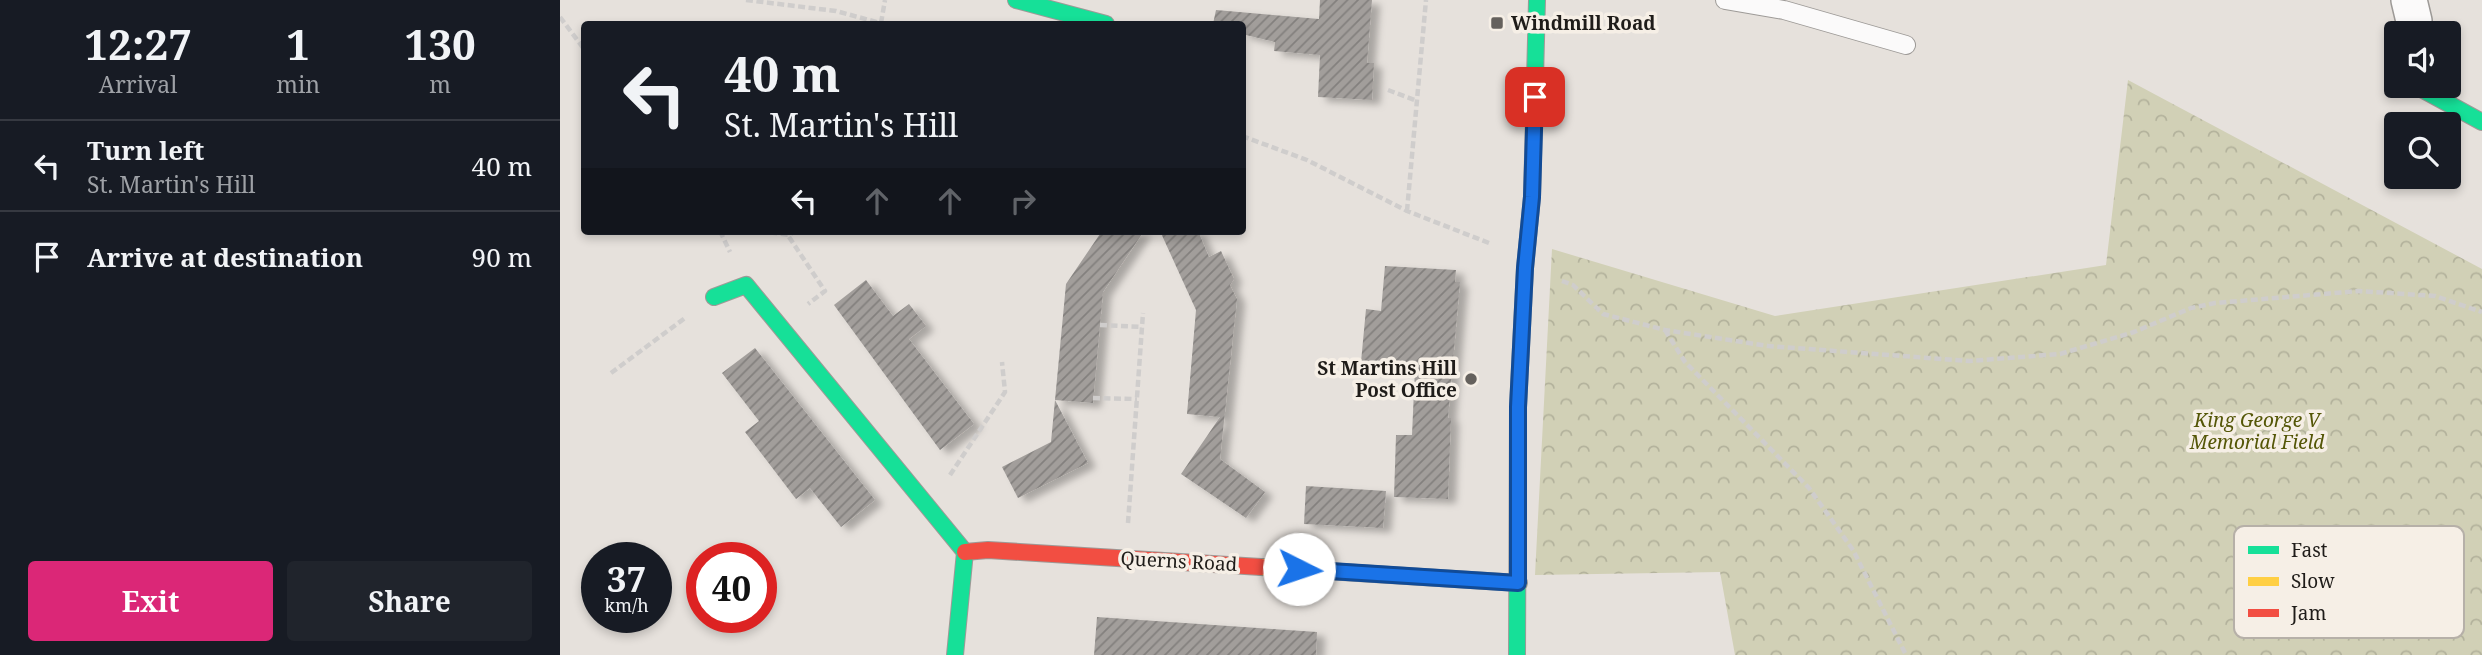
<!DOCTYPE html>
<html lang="en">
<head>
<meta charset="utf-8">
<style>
	:root { --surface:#171b24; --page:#20242c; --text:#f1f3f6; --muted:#9ea1a6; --line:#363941; --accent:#db2777 }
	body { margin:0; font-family:"Noto Serif",serif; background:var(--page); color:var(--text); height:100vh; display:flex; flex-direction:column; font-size:26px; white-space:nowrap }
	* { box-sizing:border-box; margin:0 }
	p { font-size:23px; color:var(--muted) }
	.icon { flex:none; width:38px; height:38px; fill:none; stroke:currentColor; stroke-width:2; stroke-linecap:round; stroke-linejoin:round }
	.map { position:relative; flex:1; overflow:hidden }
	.details { display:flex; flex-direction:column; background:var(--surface); width:560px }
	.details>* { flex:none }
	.guide { position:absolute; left:21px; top:21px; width:665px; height:214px; border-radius:7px; box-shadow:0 4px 10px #0003; background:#171b24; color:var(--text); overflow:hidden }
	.fabs { position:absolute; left:1824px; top:21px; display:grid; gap:14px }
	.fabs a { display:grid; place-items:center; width:77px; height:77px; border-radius:7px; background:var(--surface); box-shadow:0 4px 10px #0003; font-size:35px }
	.speed { position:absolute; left:21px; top:542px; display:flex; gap:14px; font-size:35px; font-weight:700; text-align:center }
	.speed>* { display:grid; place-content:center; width:91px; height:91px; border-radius:50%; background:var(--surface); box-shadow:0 4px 10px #0003; line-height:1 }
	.speed small { font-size:18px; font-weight:400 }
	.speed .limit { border:10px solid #d22; background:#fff; color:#111 }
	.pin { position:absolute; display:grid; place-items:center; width:60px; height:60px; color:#fff; margin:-30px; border-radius:14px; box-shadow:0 4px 10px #0006 }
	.me { position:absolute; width:77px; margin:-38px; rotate:94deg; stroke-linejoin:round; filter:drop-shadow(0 0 5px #0008) }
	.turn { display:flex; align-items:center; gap:24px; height:147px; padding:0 28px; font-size:32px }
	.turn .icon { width:91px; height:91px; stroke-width:2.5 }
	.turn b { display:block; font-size:49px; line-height:60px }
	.lanes { display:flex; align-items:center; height:66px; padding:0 28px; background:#0003; justify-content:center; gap:35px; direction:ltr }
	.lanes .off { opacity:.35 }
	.eta { display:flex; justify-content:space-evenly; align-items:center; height:119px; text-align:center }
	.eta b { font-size:42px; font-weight:700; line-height:49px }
	.primary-button { display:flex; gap:14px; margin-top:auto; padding:14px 28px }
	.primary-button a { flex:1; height:80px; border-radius:7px; background:var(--accent); color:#fff; font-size:28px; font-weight:700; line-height:80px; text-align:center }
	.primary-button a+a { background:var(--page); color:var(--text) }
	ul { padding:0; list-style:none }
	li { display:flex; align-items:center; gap:21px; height:91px; padding:0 28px; border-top:2px solid var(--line) }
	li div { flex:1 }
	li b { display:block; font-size:26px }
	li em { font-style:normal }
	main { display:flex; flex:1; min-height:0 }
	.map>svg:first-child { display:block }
</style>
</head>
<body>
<main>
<section class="details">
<div class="eta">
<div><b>12:27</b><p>Arrival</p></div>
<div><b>1</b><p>min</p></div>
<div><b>130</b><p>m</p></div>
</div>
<ul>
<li><svg class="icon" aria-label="left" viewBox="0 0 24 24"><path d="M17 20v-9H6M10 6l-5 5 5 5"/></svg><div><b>Turn left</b><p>St. Martin's Hill</p></div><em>40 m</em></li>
<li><svg class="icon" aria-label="arrive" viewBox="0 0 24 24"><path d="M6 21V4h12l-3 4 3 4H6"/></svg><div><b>Arrive at destination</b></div><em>90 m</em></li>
</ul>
<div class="primary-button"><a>Exit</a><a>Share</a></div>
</section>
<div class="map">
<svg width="1922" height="655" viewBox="0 0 1922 655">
	<defs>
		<pattern id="forest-crowns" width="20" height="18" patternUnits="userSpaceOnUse" patternTransform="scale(1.75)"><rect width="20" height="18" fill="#d1d0b6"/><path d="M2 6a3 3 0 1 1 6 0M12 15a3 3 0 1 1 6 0" fill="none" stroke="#b3b29c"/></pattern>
		<pattern id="building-hatch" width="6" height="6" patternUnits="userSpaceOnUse" patternTransform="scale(1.75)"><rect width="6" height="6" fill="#a29e9b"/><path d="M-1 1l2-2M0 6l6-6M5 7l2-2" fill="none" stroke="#83807e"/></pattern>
		<filter id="shadow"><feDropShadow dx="8" dy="4.5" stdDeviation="3.5" flood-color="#0004"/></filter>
	</defs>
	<rect width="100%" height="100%" fill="#e6e1dc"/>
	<!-- forest -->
	<path fill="url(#forest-crowns)" d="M1568,80L1922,269V655H1175L1160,572L975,575L992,249L1215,316L1546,265Z"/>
	<!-- building -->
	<path fill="url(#building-hatch)" filter="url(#shadow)" d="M760,0H812L807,63H814L812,100L758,97L760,55L714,51L715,42L682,34V24H653L656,10L759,19Z
		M542,231H584L543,292L533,403L495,400L506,284Z
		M600,231H638L649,257L661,251L674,279L670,285L677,299L660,459L705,492L686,518L621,474L660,417L627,414L636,310Z
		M825,266L896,270L895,282H900L888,418H891L888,499L834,497L836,435H852L855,368L801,362L806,309L821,311Z
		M306,280L333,316L349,304L366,326L349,339L414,424L380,450L274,305Z
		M195,348L315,500L281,527L250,488L236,499L185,432L199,421L162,373Z
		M495,400L528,463L458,498L442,467L491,442Z
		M746,486L826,491L823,528L744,524Z
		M537,617L757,632L756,655H534Z"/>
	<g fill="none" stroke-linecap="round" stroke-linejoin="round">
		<defs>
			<path id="lane" d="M1165,0L1224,10L1346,45"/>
			<path id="street" d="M1849,0L1854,21L1851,33"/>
			<path id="fast" d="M456,0L546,24
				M1856,86L1922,122
				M154,297L186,285L405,552L395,655
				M957,655L958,407L965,268L972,197L977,0"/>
			<path id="slow" d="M701,567L959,583"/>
			<path id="jam" d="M405,552L428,550L701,567"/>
		</defs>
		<!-- lane casing -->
		<use href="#lane" stroke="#9d9a97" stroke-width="20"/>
		<!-- street casing -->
		<use href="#street" stroke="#9d9a97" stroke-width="38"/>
		<!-- fast casing -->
		<use href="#fast" stroke="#9d9a97" stroke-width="18"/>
		<!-- slow casing -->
		<use href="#slow" stroke="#9d9a97" stroke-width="18"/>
		<!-- jam casing -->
		<use href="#jam" stroke="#9d9a97" stroke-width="18"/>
		<!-- path -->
		<path stroke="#cfcdcc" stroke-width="4.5" stroke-dasharray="7 3.5" stroke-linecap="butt" d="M186,0L276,11L324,24
			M0,17L24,49
			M321,23L325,0
			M828,90L857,101
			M682,136L747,160L847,211L929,243
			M847,211L866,0
			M160,231L170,252
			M200,231L229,235L235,231
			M229,237L265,291L248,304
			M1002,281L1013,285L1043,314L1105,330L1208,346L1409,361L1500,354L1574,332L1631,308L1655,303L1799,291L1875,296L1922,312
			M540,325L582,327
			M1105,330L1125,362L1249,488L1293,550L1346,655
			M51,373L125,318
			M533,398L577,399
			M390,475L445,392L442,362
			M568,523L583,313"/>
		<!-- lane -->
		<use href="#lane" stroke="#fbfafa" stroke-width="18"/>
		<!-- street -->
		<use href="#street" stroke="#fbfafa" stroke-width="35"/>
		<!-- fast -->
		<use href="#fast" stroke="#16e098" stroke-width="16"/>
		<!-- slow -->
		<use href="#slow" stroke="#ffcf43" stroke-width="16"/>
		<!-- jam -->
		<use href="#jam" stroke="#f24e42" stroke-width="16"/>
	</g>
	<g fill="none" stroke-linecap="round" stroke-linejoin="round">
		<defs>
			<path id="route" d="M739,569L958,583V407L965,268L972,197L975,97"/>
		</defs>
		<!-- route casing -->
		<use href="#route" stroke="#114b97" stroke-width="18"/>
		<!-- route -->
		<use href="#route" stroke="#1a73e8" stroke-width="12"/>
	</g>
	<!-- markers -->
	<g fill="#65615d" stroke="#f6efe6" stroke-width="2.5">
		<rect x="930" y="16" width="14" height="14" rx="3.5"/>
		<circle cx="911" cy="379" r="7"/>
	</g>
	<g text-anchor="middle" stroke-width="7" stroke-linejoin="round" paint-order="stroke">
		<!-- poi labels -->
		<g font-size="19" font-weight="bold" fill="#1f1c19" stroke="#f6efe6" text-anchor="start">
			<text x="951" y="30">Windmill Road</text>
			<text x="897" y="375" text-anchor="end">St Martins Hill<tspan x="897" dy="22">Post Office</tspan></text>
		</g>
		<!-- park labels -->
		<g font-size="19" font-style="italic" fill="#545607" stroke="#f6efe6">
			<text x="1697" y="427">King George V<tspan x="1697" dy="22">Memorial Field</tspan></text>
		</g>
		<!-- street labels -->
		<g font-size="19" fill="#1f1c19" stroke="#f6efe6">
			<text transform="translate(619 561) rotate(3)" y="7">Querns Road</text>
		</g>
	</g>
	<!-- legend -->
	<rect x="1674" y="526" width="230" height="112" rx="10" fill="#f6efe6" stroke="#b6b0a8" stroke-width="2"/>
	<rect x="1688" y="546" width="31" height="8" fill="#16e098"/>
	<rect x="1688" y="577" width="31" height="9" fill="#ffcf43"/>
	<rect x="1688" y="609" width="31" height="8" fill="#f24e42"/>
	<g font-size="19" fill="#1f1c19">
		<text x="1731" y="557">Fast</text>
		<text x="1731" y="588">Slow</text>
		<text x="1731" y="620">Jam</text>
	</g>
</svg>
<div class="fabs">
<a><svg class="icon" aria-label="sound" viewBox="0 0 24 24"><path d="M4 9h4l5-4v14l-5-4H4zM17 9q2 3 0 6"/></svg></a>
<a><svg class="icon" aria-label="search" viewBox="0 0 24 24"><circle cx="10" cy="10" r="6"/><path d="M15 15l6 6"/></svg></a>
</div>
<div class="speed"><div>37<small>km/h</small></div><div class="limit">40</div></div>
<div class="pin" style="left:975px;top:97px;background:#d93025"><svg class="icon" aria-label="arrive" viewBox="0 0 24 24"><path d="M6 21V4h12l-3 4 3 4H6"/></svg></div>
<svg class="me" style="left:739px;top:569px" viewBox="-20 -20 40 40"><circle r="19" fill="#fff"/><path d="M0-13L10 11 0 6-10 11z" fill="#1a73e8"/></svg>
<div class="guide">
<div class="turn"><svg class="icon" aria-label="left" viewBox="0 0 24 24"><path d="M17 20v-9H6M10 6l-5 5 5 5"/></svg><div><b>40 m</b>St. Martin's Hill</div></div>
<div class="lanes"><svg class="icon" aria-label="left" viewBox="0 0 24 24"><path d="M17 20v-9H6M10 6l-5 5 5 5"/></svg><svg class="icon off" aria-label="ahead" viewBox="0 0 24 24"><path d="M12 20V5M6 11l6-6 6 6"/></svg><svg class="icon off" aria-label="ahead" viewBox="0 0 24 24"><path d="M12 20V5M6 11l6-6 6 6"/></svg><svg class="icon off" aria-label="right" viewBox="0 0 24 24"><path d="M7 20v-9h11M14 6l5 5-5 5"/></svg></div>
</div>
</div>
</main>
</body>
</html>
